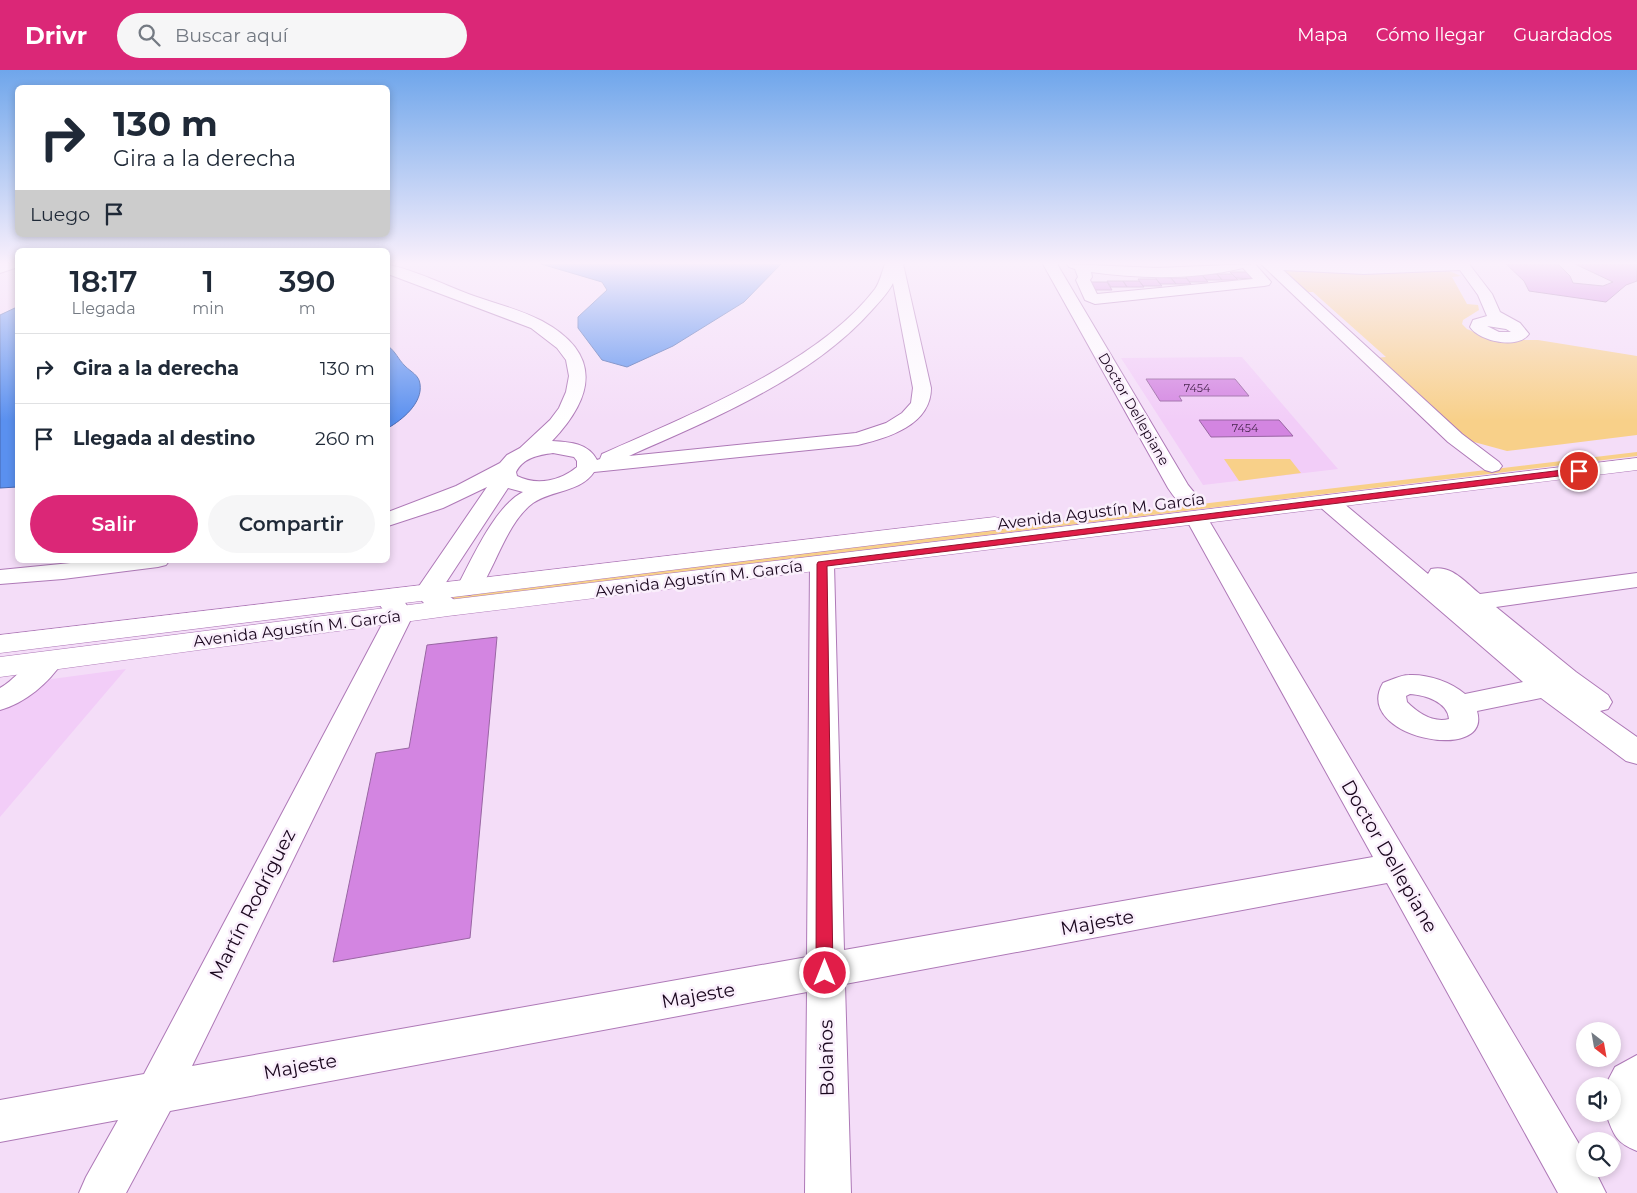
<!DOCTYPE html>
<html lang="es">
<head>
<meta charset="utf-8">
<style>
	:root { --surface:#fff; --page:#f6f6f7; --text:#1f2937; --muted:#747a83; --line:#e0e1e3; --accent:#db2777 }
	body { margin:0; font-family:Montserrat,sans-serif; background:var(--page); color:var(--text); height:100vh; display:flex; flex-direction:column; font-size:19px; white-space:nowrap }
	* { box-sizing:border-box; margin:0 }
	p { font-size:16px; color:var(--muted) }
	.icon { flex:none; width:28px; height:28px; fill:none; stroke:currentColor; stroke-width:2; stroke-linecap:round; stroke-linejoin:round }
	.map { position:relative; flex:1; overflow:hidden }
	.panel { position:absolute; left:15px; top:178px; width:375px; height:315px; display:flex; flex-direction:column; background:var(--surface); border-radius:8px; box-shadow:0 2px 8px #0003 }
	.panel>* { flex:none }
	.top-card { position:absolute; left:15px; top:15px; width:375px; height:152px; border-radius:8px; box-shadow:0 2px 8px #0003; background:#fff; color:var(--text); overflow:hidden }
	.needle { width:32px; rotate:149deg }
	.controls { position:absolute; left:1576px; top:952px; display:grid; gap:10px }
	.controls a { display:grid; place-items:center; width:45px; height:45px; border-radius:50%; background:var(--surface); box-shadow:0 2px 8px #0003; font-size:25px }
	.pin { position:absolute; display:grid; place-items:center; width:42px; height:42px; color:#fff; margin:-21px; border:2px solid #fff; border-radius:50%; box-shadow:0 1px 5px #0007 }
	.me { position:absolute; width:55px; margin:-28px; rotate:0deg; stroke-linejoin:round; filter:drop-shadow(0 0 4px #0008) }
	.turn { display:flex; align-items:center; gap:18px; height:105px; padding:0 15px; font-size:22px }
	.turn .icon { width:65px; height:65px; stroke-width:2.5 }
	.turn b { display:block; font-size:35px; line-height:42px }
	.then { display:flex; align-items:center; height:48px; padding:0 15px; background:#0003; gap:10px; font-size:19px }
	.eta { display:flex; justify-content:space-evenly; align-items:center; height:85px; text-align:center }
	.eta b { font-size:30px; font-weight:600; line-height:35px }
	.action { display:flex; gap:10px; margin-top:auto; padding:10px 15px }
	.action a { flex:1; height:58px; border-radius:30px; background:var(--accent); color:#fff; font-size:20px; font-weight:600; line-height:58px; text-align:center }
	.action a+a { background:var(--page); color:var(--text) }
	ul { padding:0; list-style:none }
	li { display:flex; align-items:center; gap:15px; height:70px; padding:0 15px; border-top:1px solid var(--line) }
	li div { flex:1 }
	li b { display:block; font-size:19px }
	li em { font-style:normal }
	header { display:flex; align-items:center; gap:30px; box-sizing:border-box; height:70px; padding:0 25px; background:var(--accent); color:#fff }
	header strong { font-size:24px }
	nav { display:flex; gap:28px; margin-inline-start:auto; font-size:18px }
	.search { width:350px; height:45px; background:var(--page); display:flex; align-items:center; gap:12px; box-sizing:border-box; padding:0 18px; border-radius:28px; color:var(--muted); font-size:19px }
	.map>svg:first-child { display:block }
</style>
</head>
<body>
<header>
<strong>Drivr</strong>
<div class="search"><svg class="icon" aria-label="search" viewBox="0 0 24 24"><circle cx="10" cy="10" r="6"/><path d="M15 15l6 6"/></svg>Buscar aquí</div>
<nav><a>Mapa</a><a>Cómo llegar</a><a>Guardados</a></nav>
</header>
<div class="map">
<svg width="1637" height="1123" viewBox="0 0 1637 1123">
	<rect width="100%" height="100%" fill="#f4ddf8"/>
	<!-- built -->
	<path fill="#f2cdf8" d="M1242,287L1338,399L1203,415L1121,288Z
		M126,599L0,747V616Z"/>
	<!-- green -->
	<path fill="#f8d089" d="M1284,200H1447L1461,206L1452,207L1467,234L1478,235L1479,240L1463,250L1462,254L1467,259L1481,265L1516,270H1538L1637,286V365L1507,381L1463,369L1375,288L1386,287L1313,222H1302L1281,202Z
		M1637,382V386L453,530L447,524Z
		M1224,389H1290L1301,403L1239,411Z"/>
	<!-- water -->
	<path fill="#5a90ef" stroke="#4667b0" d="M541,194H781L744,232L673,276L627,297L602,290L578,258V247L607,220L602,212Z
		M17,237V417L0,418V245Z
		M388,276C396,282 398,289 405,296C411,302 419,305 420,314C423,333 402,350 388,358Z"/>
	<!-- building -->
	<path fill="#d385e1" stroke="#9966a3" d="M1506,194H1558L1570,206L1573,213L1603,216L1613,212L1575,194H1637V211L1626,215L1606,232L1529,221L1524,211Z
		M1230,202H1248L1255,209L1236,208Z
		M1201,204H1217L1222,210H1207Z
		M1217,204H1232L1238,210H1222Z
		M1184,205H1202L1208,212H1190Z
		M1155,207L1171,208L1176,214H1160Z
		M1171,208H1186L1191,214H1176Z
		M1138,209H1156L1162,216H1143Z
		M1107,211H1123L1127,217H1111Z
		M1123,211H1139L1144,217H1127Z
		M1088,212H1107L1112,220H1093Z
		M1146,309H1235L1249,326H1179L1182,331H1160Z
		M1199,350H1279L1293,366L1211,367Z
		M497,567L470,868L333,892L376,683L409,678L427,575Z"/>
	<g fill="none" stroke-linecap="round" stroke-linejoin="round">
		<defs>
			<path id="minor" d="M0,194H18V197L0,203Z
				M885,194H903L931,318C931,355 888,368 858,375L594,402C581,422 552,420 533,433C507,452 496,496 478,522L469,525L460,522L457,517C472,489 495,436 523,422L508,418L441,520L457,532L461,538L457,544C440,548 424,536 415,522L487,417L443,438L388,456V442L456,416L500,393L507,385L520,378L550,350L559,338L566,322L569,306L566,290L557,278L531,258L388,204V195C413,199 449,217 474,226C497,234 521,240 542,251C603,284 594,327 552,371C570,372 588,373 597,390L600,389L602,384C687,346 818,294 875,219C880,212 882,202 885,194ZM893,213L913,318L911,333L902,343L886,353L856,363L629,386C712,349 811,309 872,240C880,231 888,223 893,213ZM553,383L574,387L577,391V397C560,411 537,416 517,406L516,402C523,388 538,385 553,383Z
				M1043,194H1057L1188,415L1201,431L1198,436C1182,439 1176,430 1168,418Z
				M1067,194L1157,198L1255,194L1271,212L1269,215L1264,216L1095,234L1085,230L1076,210L1078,207L1075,199L1069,197ZM1243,198L1253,209L1097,224L1090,210L1092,207L1091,202C1141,209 1193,210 1243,198Z
				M1261,194H1469L1492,224L1500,242L1520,253L1529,264C1518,280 1479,271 1470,257L1473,250L1487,246L1478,225L1460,200L1364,204L1283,200L1462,364L1499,392L1502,396L1499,400L1492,402L1485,400L1448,372ZM1487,256L1506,259L1511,262H1499Z
				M1328,425L1336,427L1428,504L1431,499C1451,494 1465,512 1480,524L1637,503V517L1496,537L1576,602L1608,625L1612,632L1608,639L1600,641L1637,667V694L1626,691L1541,628L1477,641C1493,695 1351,667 1383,613C1391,610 1401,605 1409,605C1428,604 1451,612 1465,624L1523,612L1320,437L1317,432L1320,427ZM1410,624C1425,625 1448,632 1449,649C1433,653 1418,643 1407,632L1406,626Z
				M1197,442L1205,444L1208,449L1585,1084V1099H1594L1606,1123H1558L1387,813L845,914L851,1123H805L807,922L170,1041L126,1123H79L86,1107L118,1050L0,1072V1030L144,1004L387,545L374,527L378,522C398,516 403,530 413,545L192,996L807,887L810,494L814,489L822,487L830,489L834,494L844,880L1373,787L1186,449L1189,444Z
				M101,490H170L166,495L158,497L63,509L0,514V500Z
				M49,582L59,585L63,591C49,613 25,633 0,640V618C18,608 29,587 49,582Z
				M1637,985V1081C1615,1072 1614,1065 1606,1044H1612V1016H1605L1615,997Z"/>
			<path id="major" d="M1637,388V400L448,546L0,607V587L448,530Z
				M995,447L1003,449L1007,454L1003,459L0,583V565Z"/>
		</defs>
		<!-- minor casing -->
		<use href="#minor" stroke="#ae79b7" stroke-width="2"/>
		<!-- major casing -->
		<use href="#major" stroke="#ae79b7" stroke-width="1"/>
		<!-- minor -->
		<use href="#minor" fill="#fff" fill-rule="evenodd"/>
		<!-- major -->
		<use href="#major" fill="#fff" fill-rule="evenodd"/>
	</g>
	<!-- sky -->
	<linearGradient id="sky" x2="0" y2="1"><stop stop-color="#6fa6eb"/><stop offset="0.55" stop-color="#faf0fc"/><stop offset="1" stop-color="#faf0fc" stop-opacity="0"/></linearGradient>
	<rect width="1637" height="351" fill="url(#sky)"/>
	<!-- route -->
	<path fill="#e11d48" stroke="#92132f" d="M1579,398L1583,399V403L827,496L833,903L830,908L825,910L819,908L816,903L817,494L818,492Z"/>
	<g text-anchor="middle" stroke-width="5" stroke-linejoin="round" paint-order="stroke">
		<!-- far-number labels -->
		<g font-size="11" fill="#48264e">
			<text x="1197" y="322">7454</text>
			<text x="1245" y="362">7454</text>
		</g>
		<!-- far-street labels -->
		<g font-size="14" fill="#19061d" stroke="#faeffc">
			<text transform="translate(1134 339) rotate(60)" y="5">Doctor Dellepiane</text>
		</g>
		<!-- street labels -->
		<g font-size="16" fill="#19061d" stroke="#faeffc">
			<text transform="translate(1101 441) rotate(-7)" y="6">Avenida Agustín M. García</text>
			<text transform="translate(699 508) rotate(-7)" y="6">Avenida Agustín M. García</text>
			<text transform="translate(297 558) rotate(-7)" y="6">Avenida Agustín M. García</text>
		</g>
		<!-- near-street labels -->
		<g font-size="19" fill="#19061d" stroke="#faeffc">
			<text transform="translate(1390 786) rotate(60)" y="7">Doctor Dellepiane</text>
			<text transform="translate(252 834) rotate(-63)" y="7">Martín Rodríguez</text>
			<text transform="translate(1097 852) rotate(-10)" y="7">Majeste</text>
			<text transform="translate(698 925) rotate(-10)" y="7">Majeste</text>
			<text transform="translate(826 988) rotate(-91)" y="7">Bolaños</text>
			<text transform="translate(300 996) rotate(-10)" y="7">Majeste</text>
		</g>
	</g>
</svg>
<div class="controls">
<a><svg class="needle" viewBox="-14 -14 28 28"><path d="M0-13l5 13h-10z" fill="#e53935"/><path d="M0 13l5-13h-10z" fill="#747a83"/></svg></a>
<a><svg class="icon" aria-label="sound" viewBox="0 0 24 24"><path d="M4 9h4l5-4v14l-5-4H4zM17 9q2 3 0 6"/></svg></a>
<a><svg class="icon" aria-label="search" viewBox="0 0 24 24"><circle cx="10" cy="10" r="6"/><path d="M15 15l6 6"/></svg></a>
</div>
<div class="pin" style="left:1579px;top:401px;background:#d93025"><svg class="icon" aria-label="arrive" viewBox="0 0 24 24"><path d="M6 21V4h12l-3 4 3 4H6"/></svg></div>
<svg class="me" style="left:825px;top:903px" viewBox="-20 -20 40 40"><circle r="17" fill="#e11d48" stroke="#fff" stroke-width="3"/><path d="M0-11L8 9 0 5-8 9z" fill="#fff"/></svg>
<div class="top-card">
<div class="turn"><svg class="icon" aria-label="right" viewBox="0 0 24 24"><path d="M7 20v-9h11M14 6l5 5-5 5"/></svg><div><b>130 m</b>Gira a la derecha</div></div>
<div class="then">Luego<svg class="icon" aria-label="arrive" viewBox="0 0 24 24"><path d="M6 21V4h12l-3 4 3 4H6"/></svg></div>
</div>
<section class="panel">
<div class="eta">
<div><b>18:17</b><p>Llegada</p></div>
<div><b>1</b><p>min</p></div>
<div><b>390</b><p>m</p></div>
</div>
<ul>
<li><svg class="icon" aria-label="right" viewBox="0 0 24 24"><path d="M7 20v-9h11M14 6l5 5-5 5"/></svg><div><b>Gira a la derecha</b></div><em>130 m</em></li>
<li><svg class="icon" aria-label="arrive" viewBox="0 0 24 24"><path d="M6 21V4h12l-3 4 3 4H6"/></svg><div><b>Llegada al destino</b></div><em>260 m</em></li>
</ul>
<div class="action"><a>Salir</a><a>Compartir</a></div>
</section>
</div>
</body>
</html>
